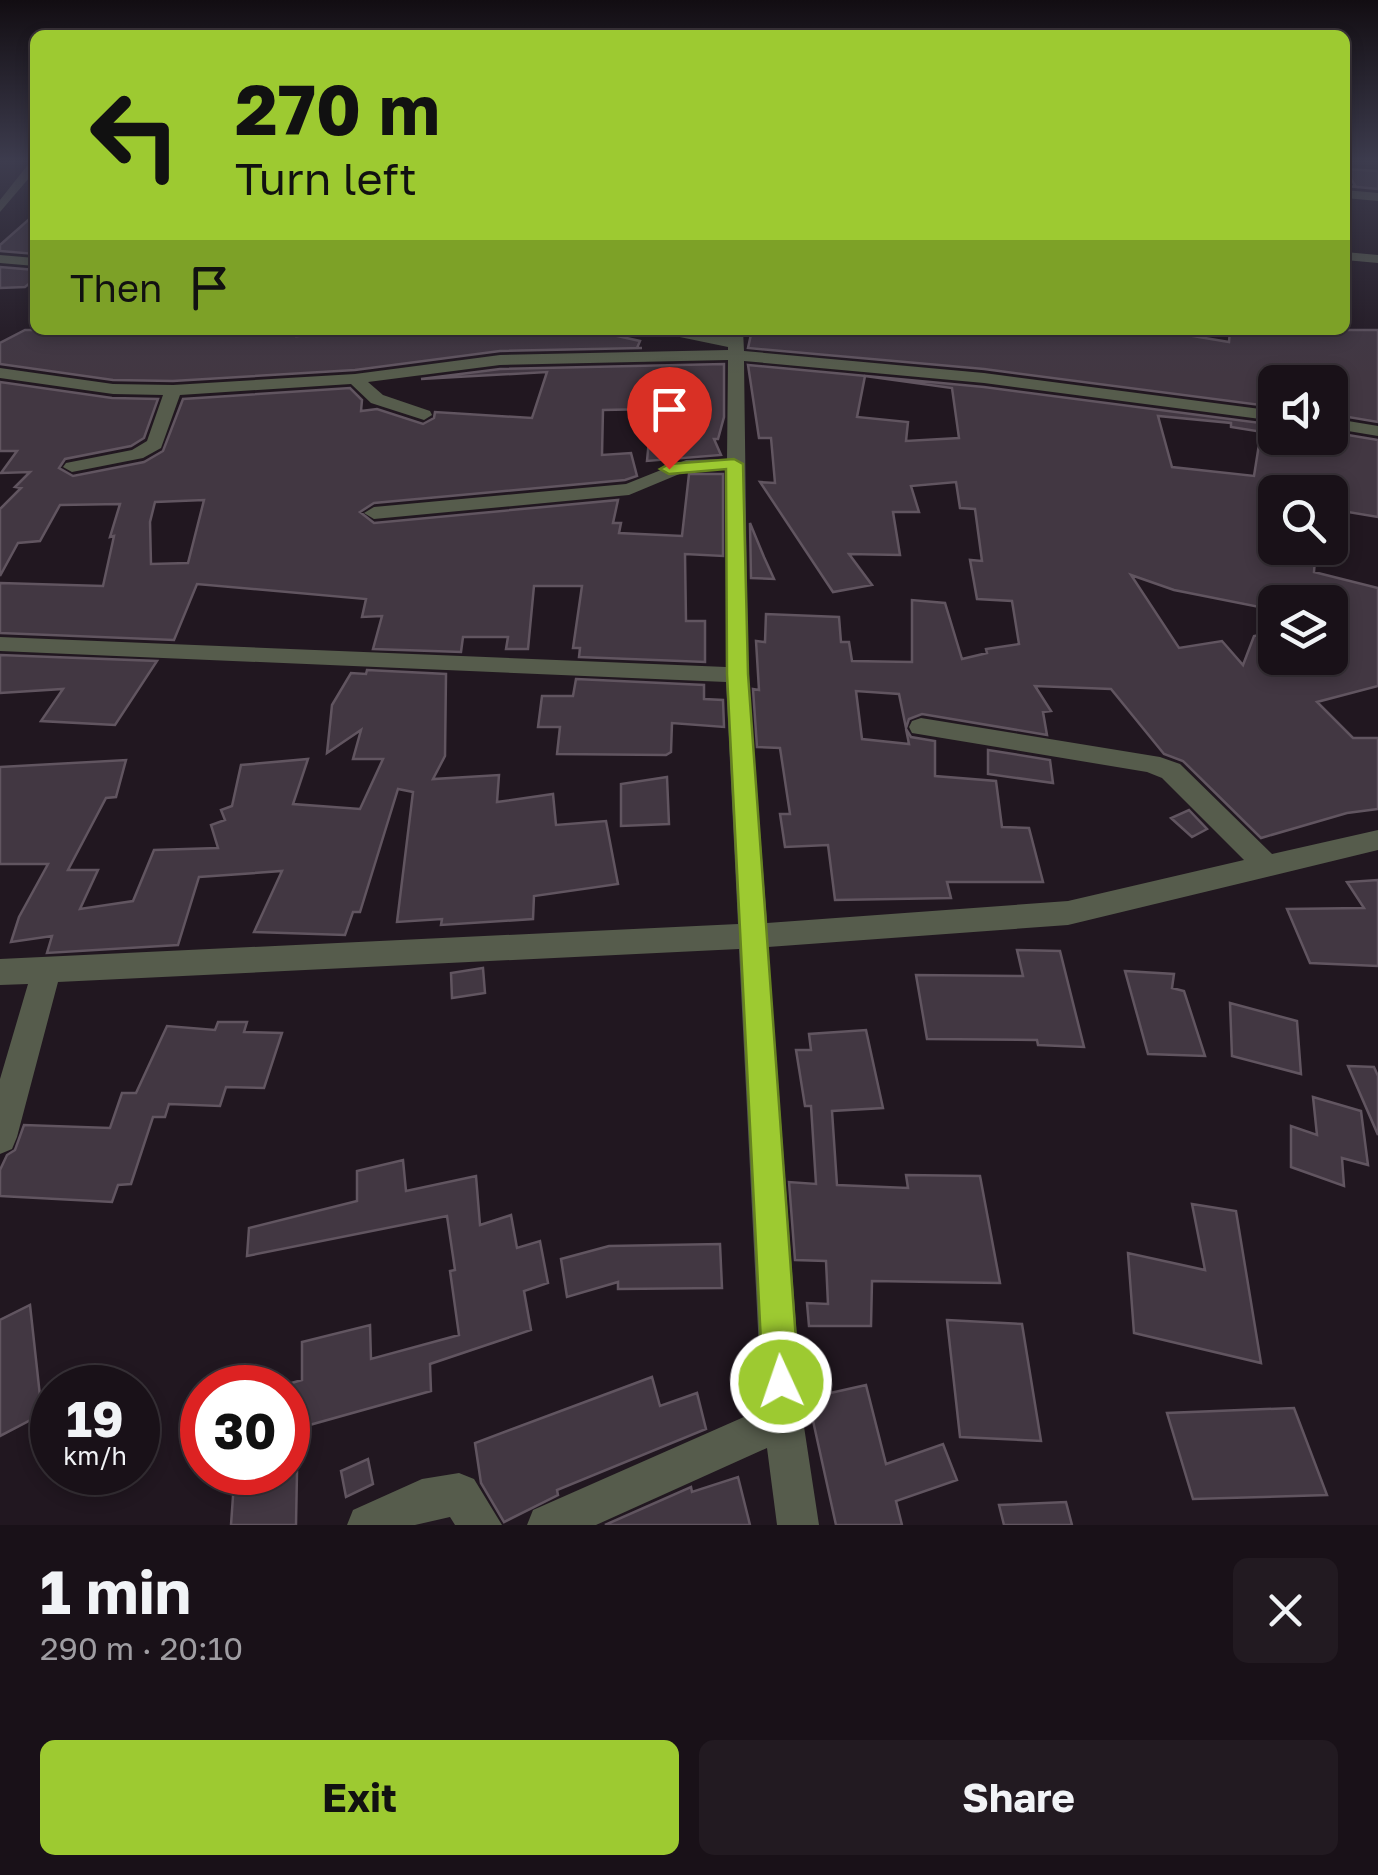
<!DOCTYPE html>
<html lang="en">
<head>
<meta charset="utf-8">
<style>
	:root { --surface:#191118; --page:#221a21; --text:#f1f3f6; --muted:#9f9da2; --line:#373137; --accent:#9dca31 }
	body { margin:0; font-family:"Golos Text",sans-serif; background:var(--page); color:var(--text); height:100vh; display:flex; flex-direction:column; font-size:38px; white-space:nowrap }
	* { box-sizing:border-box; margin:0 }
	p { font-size:32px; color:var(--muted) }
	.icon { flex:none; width:55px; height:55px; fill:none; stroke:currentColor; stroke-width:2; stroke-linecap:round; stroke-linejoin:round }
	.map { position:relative; height:1525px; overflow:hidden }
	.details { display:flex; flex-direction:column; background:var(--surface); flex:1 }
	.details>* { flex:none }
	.banner { position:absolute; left:30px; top:30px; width:1320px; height:305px; border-radius:15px; box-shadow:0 5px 15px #0003,0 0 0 2px var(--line); background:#9dca31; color:#111; overflow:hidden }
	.fabs { position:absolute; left:1258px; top:365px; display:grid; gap:20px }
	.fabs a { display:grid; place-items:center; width:90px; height:90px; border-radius:15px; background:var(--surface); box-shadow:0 5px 15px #0003,0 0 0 2px var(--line); font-size:50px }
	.speed { position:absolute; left:30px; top:1365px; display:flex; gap:20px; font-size:50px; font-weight:700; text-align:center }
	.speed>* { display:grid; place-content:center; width:130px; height:130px; border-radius:50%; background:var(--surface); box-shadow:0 5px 15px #0003,0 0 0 2px var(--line); line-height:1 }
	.speed small { font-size:25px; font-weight:400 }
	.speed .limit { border:15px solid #d22; background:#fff; color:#111 }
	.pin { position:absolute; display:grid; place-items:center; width:85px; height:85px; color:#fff; margin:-102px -42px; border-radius:50% 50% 50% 0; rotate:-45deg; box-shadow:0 0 10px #0007 }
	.pin .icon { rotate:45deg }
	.me { position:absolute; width:110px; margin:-55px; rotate:357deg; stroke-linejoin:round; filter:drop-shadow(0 0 8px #0008) }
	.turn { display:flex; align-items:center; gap:35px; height:210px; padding:0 40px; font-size:45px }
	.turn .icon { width:130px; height:130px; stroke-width:2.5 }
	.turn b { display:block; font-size:70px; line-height:85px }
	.then { display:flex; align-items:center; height:95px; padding:0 40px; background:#0003; gap:20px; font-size:38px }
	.round { display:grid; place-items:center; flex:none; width:105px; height:105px; border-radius:15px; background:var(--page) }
	.summary { display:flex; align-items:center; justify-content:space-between; height:170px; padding:0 40px }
	h1 { font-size:60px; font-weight:700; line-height:75px }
	.action { display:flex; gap:20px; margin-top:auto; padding:20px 40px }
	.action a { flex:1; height:115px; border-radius:15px; background:var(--accent); color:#111; font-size:40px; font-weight:700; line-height:115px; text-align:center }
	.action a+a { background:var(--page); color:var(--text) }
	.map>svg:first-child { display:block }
</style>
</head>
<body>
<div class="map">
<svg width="1378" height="1525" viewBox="0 0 1378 1525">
	<rect width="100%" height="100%" fill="#211720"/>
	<!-- building -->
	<path fill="#423742" stroke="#615560" stroke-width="2.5" fill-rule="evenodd" d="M1345,169L1378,171V189L1347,186L1356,187Z
		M35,214V254L0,251V245Z
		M0,267L35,270V279L25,287L0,288Z
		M25,330H97L112,334L207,331L206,334L299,330L297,336L356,330H590L640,341L637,348H642L500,351L355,370L173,381L113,380L0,364V343Z
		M752,330L857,334L858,330L1042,333L1041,330H1157L1229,342L1230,330H1378V422L1330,414V382H1275V407L984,369L748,348Z
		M724,364V417L718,439H714L721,455L647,461L652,409L603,410L602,455L631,453L637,476L625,480L374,503L360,512L374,523L618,500L613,523H621L619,533L682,536L689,474H723V556L685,554L686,621H705V662L579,657L580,648H573L582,586H534L528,649H506L508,637H463L461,652L373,649L382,616L362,617L366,599L197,584L174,640L0,633V583L103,586L114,536L110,537L120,504L60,505L40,541L18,543L0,576V509L21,488L15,487L30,472L1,473L17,451H0V382L112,398L158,399L144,438L131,446L65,459L59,468L73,476L144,462L163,451L183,399L350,388L362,400L361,411L377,409L423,424L434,418L435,412L532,418L547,372L421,379L500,369ZM204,500L188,563L151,564L150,522L155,502Z
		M748,365L984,387L1275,425V434L1231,427V423L1158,416L1172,467L1254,476L1260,438H1330V432L1378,440V517L1330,509V492H1275V548H1316L1314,572L1378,588V686L1317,702L1353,738H1378V809L1347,813L1261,838L1183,761L1164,754L1111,689L1035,686L1051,711L1043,712L1047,735L922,714L909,719L906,728L899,694L856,691L862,739L909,744L906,729L911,737L935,741V776L996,781L1002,827L1029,828L1043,882H947L951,898L835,900L828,845L785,847L780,814H790L780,748L757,747L753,689L759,690L756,641L765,642L766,614L839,617L841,642H849L852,661L912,662V600L945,603L962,659L987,653L986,649L1019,644L1012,601L977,599L970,560L982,561L975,509L960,508L956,482L911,486L919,512H893L900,555L849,554L872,585L833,592L760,482L775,483L771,438H759ZM865,376L952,388L959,438L906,441L908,422L857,417ZM1131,575L1174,590L1275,610V602H1330V621L1336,622L1330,623V658H1275V632L1254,636L1243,665L1222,641L1179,648Z
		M750,523L764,557L774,579L751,578Z
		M0,655L157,661L115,725L41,721L63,689L0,693Z
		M367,670L446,674L445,756L433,779L499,775L497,802L553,794L556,825L606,821L618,884L534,896L533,919L441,925L442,919L397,922L413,792L398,789L360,912H353L345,935L254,932L282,871L199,877L178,945L47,953L52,936L11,942L19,917L48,864H0V767L126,760L116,797L106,798L68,870H98L80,909L133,901L154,850L218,848L211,825L225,820L221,810L232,806L241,765L308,759L293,804L360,809L383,759H353L361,730L327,753L332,705L351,673L366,674Z
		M576,679L704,685V699L723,700L724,727L672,723L671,752L666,755L557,754L560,727H538L542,696H573Z
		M988,750L1050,760L1053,783L988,774Z
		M667,777L669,824L621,826V784Z
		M1189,810L1207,829L1192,837L1171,818Z
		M1378,880V966L1310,963L1287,909L1364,908L1347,882Z
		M1017,950L1060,951L1084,1047L1038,1045L1037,1040L927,1039L916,975L1023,976Z
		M483,968L485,993L452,998L451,973Z
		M1125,971L1174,974L1172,988L1184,991L1205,1056L1148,1054Z
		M1230,1003L1297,1021L1301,1074L1232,1056Z
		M218,1022H247L244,1032L282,1033L264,1088L226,1087L220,1106L169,1104L165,1117H153L131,1184L118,1185L112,1202L0,1196V1170L7,1155L15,1150L24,1125L110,1128L122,1093H136L167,1026L215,1030Z
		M866,1030L883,1108L832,1111L837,1185L908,1188L906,1175L980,1176L1000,1283L872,1281L871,1326H809L807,1303L828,1304L826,1261L795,1260L789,1182L816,1184L811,1106H805L796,1050H811L809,1034Z
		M1348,1066L1374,1067L1378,1076V1135Z
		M1313,1097L1361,1111L1368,1165L1342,1158L1344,1186L1291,1167V1126L1317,1135Z
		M403,1160L406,1191L476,1176L480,1225L511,1215L517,1248L540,1241L548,1283L524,1291L531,1330L430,1364L431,1391L288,1431V1384L302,1380V1342L370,1325L371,1359L459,1335L450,1271L455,1270L447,1216L247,1256L249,1228L357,1201V1171Z
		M1192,1204L1236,1211L1261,1363L1134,1333L1128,1253L1205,1270Z
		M720,1244L722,1288L618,1289V1282L567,1297L561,1259L609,1246Z
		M30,1305L42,1414L0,1436V1320Z
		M947,1320L1022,1324L1041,1441L960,1437Z
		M652,1377L660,1406L697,1393L706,1429L557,1490L558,1495L504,1522L481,1483L475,1443Z
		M866,1385L886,1464L943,1444L957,1480L896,1501L902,1525H836L808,1398Z
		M1294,1408L1327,1495L1193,1499L1167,1413Z
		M368,1459L373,1484L346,1497L341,1471Z
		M269,1472H297L296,1525H231L234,1482Z
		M738,1477L750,1525H605L691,1487L692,1492Z
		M1066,1502L1072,1525H1004L999,1505Z"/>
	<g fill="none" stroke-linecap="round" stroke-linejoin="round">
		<!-- minor -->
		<path fill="#565c4c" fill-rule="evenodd" d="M30,162H35V171L0,212V200Z
			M1345,190L1378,193V201L1345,198Z
			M1345,252L1378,255V263L1345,260Z
			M0,255L35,258V266L0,263Z
			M646,330H682L728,337L729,330H743L744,351L984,373L1275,411V421L984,383L744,361L748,675L767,923L1068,901L1244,860L1162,778L1147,772L912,733L909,727L912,721L921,718L1160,757L1180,764L1272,854L1378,830V850L1068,925L768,947L803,1420L819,1525H777L767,1448L596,1525H527L533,1510L762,1409L739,949L58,982L17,1137L12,1149L0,1154V1079L28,984L0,985V959L738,924L726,682L0,651V637L726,667L727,470H689L629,495L374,519L364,513L374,507L626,484L686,460L727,459L728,360L500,365L368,382L383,395L430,411L432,415L424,420L371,403L351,384L180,395L161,448L143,458L72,472L63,467L66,463L132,450L147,441L163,395L113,394L0,378V368L113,384L173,385L355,374L500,355L728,350V347Z
			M1330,418L1378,426V436L1330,428Z
			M459,1473L474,1479L502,1525H455L450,1517L415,1525H347L353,1510L422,1479Z"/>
	</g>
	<!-- sky -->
	<linearGradient id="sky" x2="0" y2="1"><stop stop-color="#120d12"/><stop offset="0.43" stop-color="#3d3c4e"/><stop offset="1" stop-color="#3d3c4e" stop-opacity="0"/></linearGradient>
	<rect width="1378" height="375" fill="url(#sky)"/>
	<!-- route -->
	<path fill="#9dca31" stroke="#668320" stroke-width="2.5" d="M734,459L743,464L748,674L799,1382L794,1395L781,1400L768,1395L763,1382L727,674L726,469L669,474L660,469L669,464Z"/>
</svg>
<div class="fabs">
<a><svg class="icon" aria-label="sound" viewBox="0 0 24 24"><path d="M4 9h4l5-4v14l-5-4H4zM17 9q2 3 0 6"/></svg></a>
<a><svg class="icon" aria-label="search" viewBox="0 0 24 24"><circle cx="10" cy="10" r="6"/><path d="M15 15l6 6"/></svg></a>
<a><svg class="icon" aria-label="layers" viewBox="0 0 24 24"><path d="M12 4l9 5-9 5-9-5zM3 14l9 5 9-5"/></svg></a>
</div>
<div class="speed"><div>19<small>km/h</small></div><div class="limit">30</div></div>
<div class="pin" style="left:669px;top:469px;background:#d93025"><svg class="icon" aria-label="arrive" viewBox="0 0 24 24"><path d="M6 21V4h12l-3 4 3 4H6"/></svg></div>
<svg class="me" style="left:781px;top:1382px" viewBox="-20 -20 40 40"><circle r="17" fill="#9dca31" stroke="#fff" stroke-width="3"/><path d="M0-11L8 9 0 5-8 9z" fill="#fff"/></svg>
<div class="banner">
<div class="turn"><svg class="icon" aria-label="left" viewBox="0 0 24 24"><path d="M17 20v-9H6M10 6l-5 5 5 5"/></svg><div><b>270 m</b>Turn left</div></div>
<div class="then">Then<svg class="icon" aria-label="arrive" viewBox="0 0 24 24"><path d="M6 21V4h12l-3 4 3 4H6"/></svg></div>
</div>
</div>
<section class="details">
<div class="summary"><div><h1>1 min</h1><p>290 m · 20:10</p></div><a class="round"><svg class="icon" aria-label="close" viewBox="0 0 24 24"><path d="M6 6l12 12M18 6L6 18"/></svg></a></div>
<div class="action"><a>Exit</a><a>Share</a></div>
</section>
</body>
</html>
